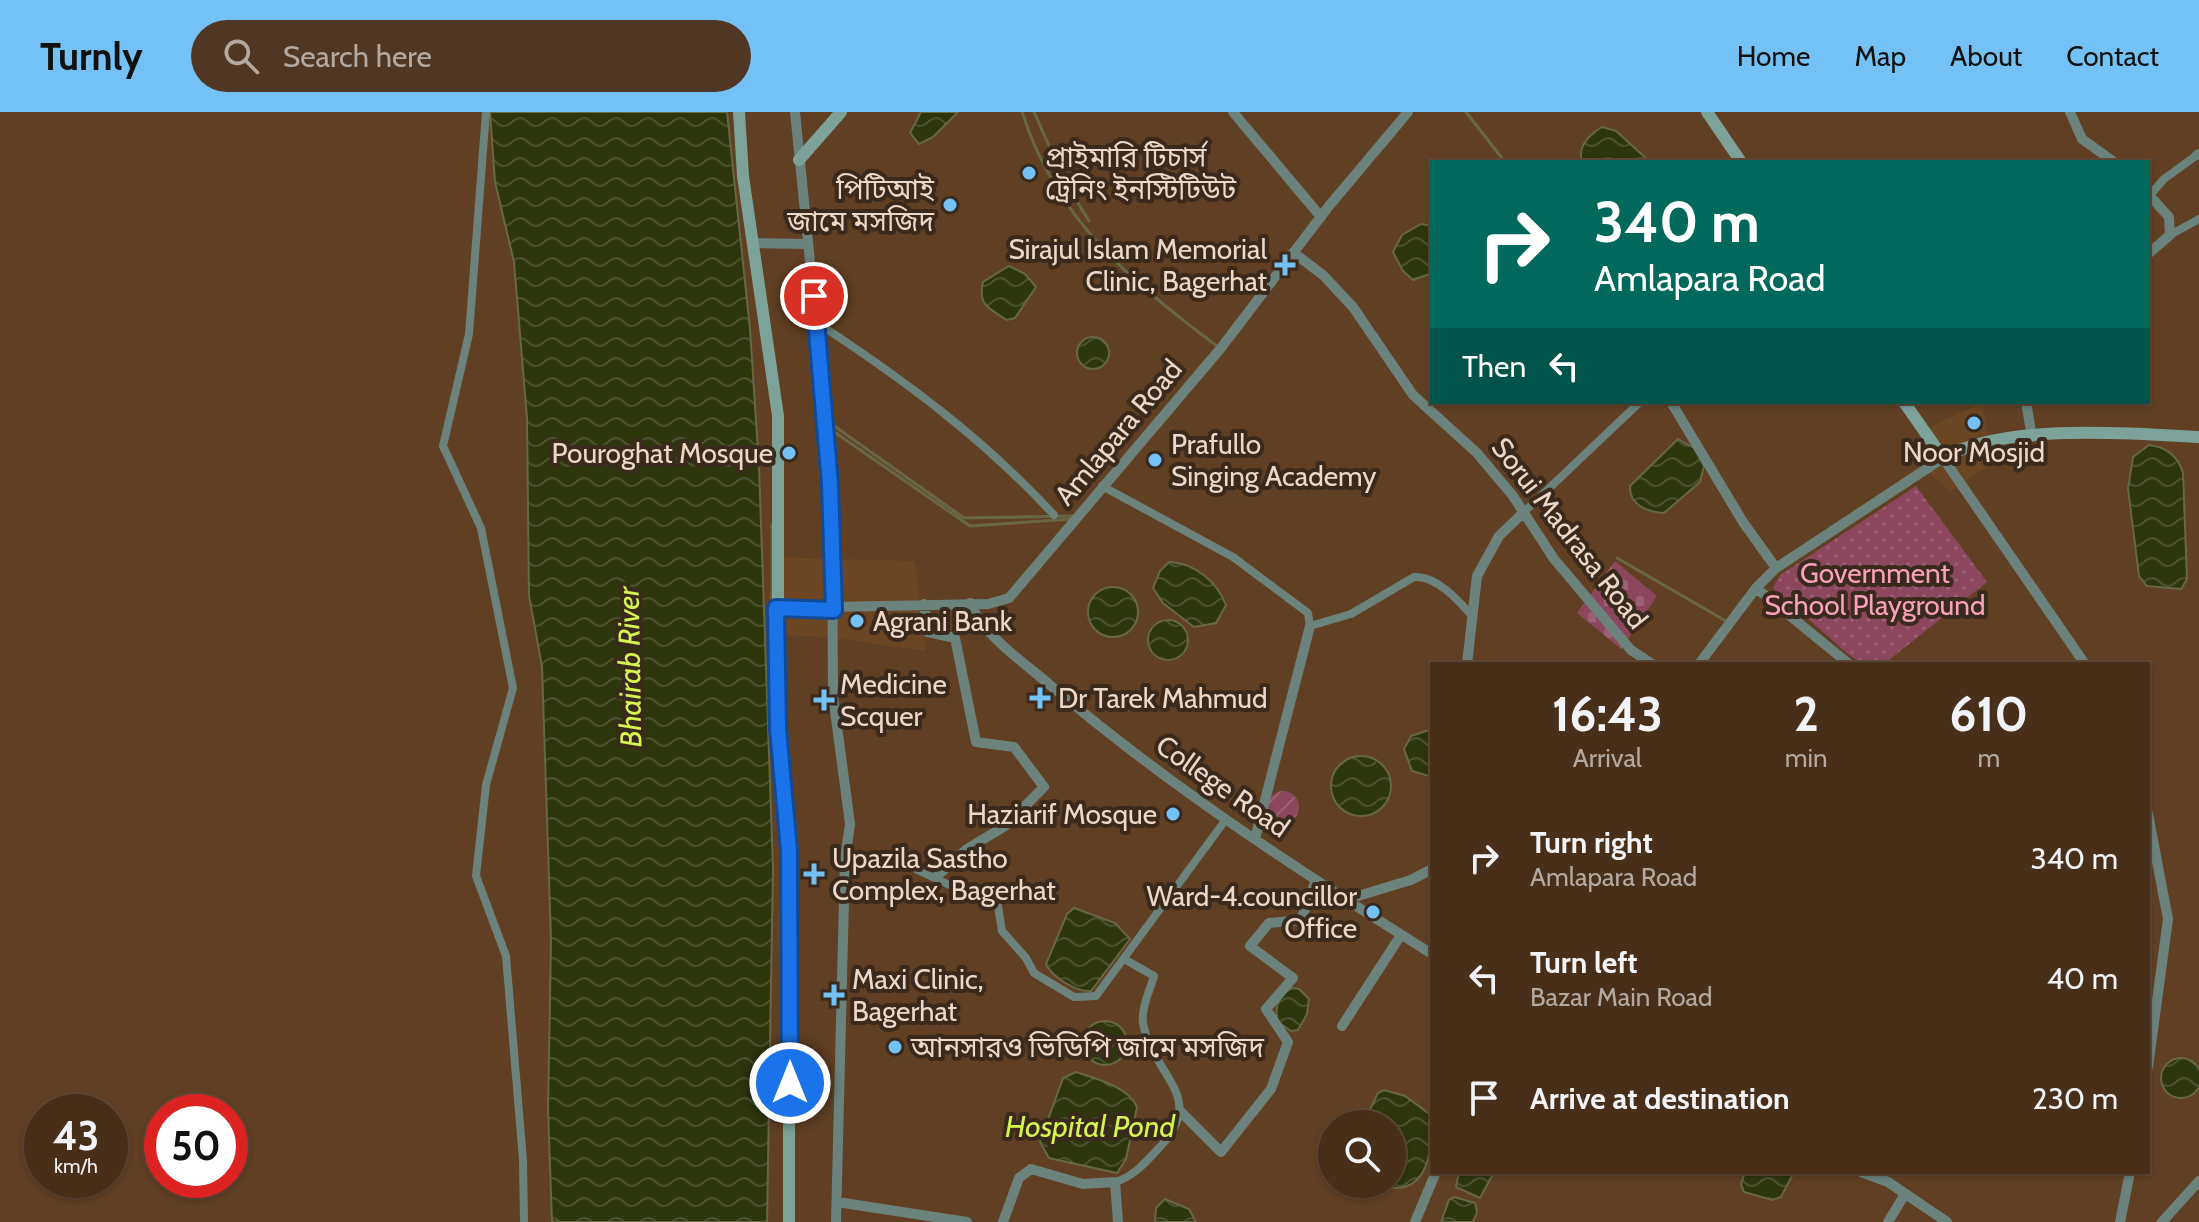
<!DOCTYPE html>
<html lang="en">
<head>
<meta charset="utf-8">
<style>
	:root { --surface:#482f1a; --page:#4f3723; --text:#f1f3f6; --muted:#b1a9a2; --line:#604a39; --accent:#73c1f5 }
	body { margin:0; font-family:Cabin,"Noto Sans Bengali",sans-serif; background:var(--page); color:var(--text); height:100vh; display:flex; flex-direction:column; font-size:30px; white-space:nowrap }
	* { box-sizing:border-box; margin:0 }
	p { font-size:26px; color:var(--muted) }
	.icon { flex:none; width:44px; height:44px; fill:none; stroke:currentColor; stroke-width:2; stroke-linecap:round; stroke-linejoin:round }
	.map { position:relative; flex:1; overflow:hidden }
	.details { position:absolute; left:1430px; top:550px; width:720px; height:512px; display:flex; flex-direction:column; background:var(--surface); border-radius:0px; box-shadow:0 2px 6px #0004,0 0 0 2px var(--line) }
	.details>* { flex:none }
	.hud { position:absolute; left:1430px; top:48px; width:720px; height:244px; border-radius:0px; box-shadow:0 2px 6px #0004,0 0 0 2px var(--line); background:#00695c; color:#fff; overflow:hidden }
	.fabs { position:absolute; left:1318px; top:998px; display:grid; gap:16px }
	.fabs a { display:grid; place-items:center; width:88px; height:88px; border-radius:50%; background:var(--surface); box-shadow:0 2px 6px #0004,0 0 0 2px var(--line); font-size:40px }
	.speed { position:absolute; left:24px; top:982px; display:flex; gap:16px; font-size:40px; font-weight:700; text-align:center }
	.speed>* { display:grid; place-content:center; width:104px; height:104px; border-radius:50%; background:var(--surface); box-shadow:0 2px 6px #0004,0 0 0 2px var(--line); line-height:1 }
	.speed small { font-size:20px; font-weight:400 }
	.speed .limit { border:12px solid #d22; background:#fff; color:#111 }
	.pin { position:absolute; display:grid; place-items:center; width:68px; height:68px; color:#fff; margin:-34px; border:4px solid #fff; border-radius:50%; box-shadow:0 2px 8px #0007 }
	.me { position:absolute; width:88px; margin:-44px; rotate:0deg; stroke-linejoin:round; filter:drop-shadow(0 0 6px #0008) }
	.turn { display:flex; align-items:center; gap:28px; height:168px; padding:0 32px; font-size:36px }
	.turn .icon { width:104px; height:104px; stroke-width:2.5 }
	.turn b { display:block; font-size:56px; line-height:68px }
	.then { display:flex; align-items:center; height:76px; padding:0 32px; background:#0003; gap:16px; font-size:30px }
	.eta { display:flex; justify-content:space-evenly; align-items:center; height:136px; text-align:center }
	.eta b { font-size:48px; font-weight:700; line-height:56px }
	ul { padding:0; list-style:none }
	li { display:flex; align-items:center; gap:24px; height:120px; padding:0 32px }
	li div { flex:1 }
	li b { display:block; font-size:30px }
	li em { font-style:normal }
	header { display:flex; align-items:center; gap:48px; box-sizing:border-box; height:112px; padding:0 40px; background:var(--accent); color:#111 }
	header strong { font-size:38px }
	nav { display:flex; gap:44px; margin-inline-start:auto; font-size:28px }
	.search { width:560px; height:72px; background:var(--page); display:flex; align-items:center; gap:20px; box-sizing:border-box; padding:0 28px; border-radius:44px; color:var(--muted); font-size:30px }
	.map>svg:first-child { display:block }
</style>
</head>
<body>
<header>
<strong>Turnly</strong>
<div class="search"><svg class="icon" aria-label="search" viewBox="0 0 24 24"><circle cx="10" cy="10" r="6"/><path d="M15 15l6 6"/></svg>Search here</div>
<nav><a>Home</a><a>Map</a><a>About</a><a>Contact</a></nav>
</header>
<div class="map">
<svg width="2199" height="1110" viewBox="0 0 2199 1110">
	<defs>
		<pattern id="cemetery-stones" width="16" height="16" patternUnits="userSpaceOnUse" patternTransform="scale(2)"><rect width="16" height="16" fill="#8c465e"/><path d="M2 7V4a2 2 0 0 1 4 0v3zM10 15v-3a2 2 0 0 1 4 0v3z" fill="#9c6074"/></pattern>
		<pattern id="park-dots" width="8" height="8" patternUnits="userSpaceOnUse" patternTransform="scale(2)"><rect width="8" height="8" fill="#8c465e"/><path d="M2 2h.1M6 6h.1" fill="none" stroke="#9c6074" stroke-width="1.8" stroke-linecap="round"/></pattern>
		<pattern id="garden-furrows" width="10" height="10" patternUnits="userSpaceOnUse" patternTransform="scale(2)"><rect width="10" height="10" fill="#8c465e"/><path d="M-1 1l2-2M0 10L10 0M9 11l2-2" fill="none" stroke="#9c6074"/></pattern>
		<pattern id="water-waves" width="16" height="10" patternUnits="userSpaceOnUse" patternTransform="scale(2)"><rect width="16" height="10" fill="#2e360c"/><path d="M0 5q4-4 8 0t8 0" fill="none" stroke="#4c522e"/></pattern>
	</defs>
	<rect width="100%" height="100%" fill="#603f22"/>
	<!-- built -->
	<path fill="#6c4523" d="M1982,291L1993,351L1950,379L1913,346L1927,316Z
		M770,445L915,449L926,539L835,526L770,522Z"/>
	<!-- cemetery -->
	<path fill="url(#cemetery-stones)" d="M1615,449L1657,484L1621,537L1577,501Z"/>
	<!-- park -->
	<path fill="url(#park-dots)" d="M1916,374L1987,470L1884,552H1862L1848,542L1773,476L1780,463Z"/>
	<!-- garden -->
	<path fill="url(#garden-furrows)" d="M1267 695a16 16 0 1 1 32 0a16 16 0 1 1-32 0Z"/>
	<!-- water -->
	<path fill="url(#water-waves)" stroke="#676744" stroke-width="2" d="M490,0H727L750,217L759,355L773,757L767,1110H552L548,997L551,828L542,554L529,484L527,306L514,150L495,70Z
		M921,0H958L933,25L919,32L910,21Z
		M1602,15L1616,19L1650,50H1582C1577,34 1589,23 1602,15Z
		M1421,112L1432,114V161L1413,168L1403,159L1393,140L1402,123Z
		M1009,154L1025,162L1036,175L1015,206L1007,208C990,197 977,193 983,170Z
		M1077 241a16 16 0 1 1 32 0a16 16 0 1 1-32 0Z
		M1678,327L1694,336L1704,354L1700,370L1664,401C1647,400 1629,393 1630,374Z
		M2149,333C2166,335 2178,344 2183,361L2187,467L2181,477L2147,474L2139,464L2128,377L2133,345Z
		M1169,450C1195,451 1217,470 1226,493L1216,511L1194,515L1163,491L1153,476L1160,459Z
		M1088 500a25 25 0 1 1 50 0a25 25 0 1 1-50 0Z
		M1148 528a20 20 0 1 1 40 0a20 20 0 1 1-40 0Z
		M1432,617V665L1412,659L1404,637L1411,624Z
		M1331 674a30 30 0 1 1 60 0a30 30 0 1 1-60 0Z
		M1074,796L1115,811L1130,827L1091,879C1076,880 1052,865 1046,852L1067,802Z
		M1292,876L1299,877L1309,887L1307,902L1298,918L1291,919L1278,910C1274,896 1278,883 1292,876Z
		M1083 931a22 22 0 1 1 44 0a22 22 0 1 1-44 0Z
		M2161 966a20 20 0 1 1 40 0a20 20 0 1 1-40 0Z
		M1076,960C1096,967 1128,974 1137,995L1126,1047L1117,1061L1049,1046L1040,1030L1063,966Z
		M1384,978L1405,984L1432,1004C1432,1044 1427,1090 1374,1072H1392V1012H1363L1378,981Z
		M1459,1060H1494L1480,1086L1456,1075Z
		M1745,1060H1794L1781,1085L1772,1088L1744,1080L1741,1072Z
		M1454,1085L1475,1091L1477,1100L1473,1110H1441L1449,1088Z
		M1165,1087L1189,1097L1196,1110H1155L1156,1096Z"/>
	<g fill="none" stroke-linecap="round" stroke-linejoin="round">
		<!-- stream -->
		<path stroke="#676744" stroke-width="3" d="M1022,0C1057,109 1130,168 1218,235
			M1034,0L1065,70L1089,109
			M1466,0L1505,50
			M830,311L964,406L1075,404
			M830,317L970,414L1072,407
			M1617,446L1726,509
			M772,514V413"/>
		<!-- minor -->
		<path stroke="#6b827d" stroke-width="8" d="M486,0L469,222L443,334L481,416L513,576L486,673L476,764L506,844L523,1048L524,1110
			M2150,83L2164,67L2197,43
			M2170,123L2199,107
			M816,210C903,267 983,326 1054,403
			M1102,374L1233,445L1308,501L1310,514L1351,502L1414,465C1436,463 1459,489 1472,504
			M1524,400L1640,290
			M845,747L909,754L979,787L997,788L1002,819L1026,846L1034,861L1074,885L1096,884L1224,710
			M1115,1070C1133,1065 1145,1051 1158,1037C1210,985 1152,964 1143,911C1141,896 1150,878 1154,864L1124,847"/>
		<!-- tertiary -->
		<path stroke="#6b827d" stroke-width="10" d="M795,0L826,309L832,398L833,584L850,712L845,747L836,1110
			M1233,0L1321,105
			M2070,0L2082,27L2114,50
			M2197,43L2199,42
			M2148,82L2169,105L2170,123L2148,142
			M753,131L808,132
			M1294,141L1323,163L1353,195L1413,283L1477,341L1513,384L1554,447L1631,538L1652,552
			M1671,290L1743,410L1776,456
			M2026,290L2032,325
			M1756,476L1849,552
			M970,491C985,525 1022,549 1050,573C1169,674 1299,759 1432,842
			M924,492L928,520L955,526L976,630L1014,635L1044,675L1005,714L967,737L937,764
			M776,496L988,492L1009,486L1221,236L1329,94L1408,0
			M1467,552L1477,464L1499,424L1524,400
			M1699,552L1756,476L1776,456L1943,346L2085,552
			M2148,702L2168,807L2148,955
			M1255,727L1310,514
			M1348,787L1411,768L1432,757
			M1342,914L1401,823
			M1181,1000L1221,1040L1271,977L1288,930L1266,897L1293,866L1250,834L1269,811L1301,808L1316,768
			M1861,1060L1888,1070L1947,1110
			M837,1090L967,1110
			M1003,1110L1019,1066L1031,1057L1083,1072L1115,1070L1118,1110
			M1415,1110L1436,1060
			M1888,1110L1905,1082
			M2120,1110L2130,1060
			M2162,1110L2199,1069"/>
		<!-- secondary -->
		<path stroke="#7da29a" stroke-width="12" d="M739,0L743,64L778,304V617L789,738V1110
			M1707,0L1741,50
			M799,48L841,0
			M1904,290L1943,346C2005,311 2128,321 2199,325"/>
	</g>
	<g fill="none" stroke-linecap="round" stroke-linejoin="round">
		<defs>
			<path id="route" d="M790,971L789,738L778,617L776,496L834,498L830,372L814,184"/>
		</defs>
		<!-- route casing -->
		<use href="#route" stroke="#114b97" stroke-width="20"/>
		<!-- route -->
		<use href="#route" stroke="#1a73e8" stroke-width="14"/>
	</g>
	<!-- markers -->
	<g fill="#73c1f5" stroke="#392a1d" stroke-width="3">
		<circle cx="1029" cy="61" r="8"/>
		<circle cx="950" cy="93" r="8"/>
		<path d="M1281 141h8v8h8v8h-8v8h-8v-8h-8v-8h8z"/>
		<circle cx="1974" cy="311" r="8"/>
		<circle cx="789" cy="341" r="8"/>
		<circle cx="1155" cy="348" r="8"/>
		<circle cx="857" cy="509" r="8"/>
		<path d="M1036 574h8v8h8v8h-8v8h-8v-8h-8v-8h8z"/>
		<path d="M820 576h8v8h8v8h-8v8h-8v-8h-8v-8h8z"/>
		<circle cx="1173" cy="702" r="8"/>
		<path d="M810 750h8v8h8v8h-8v8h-8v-8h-8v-8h8z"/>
		<circle cx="1373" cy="800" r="8"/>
		<path d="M830 871h8v8h8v8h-8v8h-8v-8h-8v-8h8z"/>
		<circle cx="895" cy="935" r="8"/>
	</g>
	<g text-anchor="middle" stroke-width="8" stroke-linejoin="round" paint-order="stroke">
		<!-- poi labels -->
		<g font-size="28" fill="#ecd8c8" stroke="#392a1d" text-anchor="start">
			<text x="1045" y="55">প্রাইমারি টিচার্স<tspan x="1045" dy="32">ট্রেনিং ইনস্টিটিউট</tspan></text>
			<text x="934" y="87" text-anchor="end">পিটিআই<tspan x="934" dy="32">জামে মসজিদ</tspan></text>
			<text x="1267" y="147" text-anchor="end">Sirajul Islam Memorial<tspan x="1267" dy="32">Clinic, Bagerhat</tspan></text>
			<text x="1171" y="342">Prafullo<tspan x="1171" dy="32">Singing Academy</tspan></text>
			<text x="1974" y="350" text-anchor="middle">Noor Mosjid</text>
			<text x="773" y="351" text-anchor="end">Pouroghat Mosque</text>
			<text x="873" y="519">Agrani Bank</text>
			<text x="840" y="582">Medicine<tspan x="840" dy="32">Scquer</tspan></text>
			<text x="1058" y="596">Dr Tarek Mahmud</text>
			<text x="1157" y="712" text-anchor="end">Haziarif Mosque</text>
			<text x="832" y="756">Upazila Sastho<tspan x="832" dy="32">Complex, Bagerhat</tspan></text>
			<text x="1357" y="794" text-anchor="end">Ward-4.councillor<tspan x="1357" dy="32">Office</tspan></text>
			<text x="852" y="877">Maxi Clinic,<tspan x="852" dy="32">Bagerhat</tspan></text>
			<text x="911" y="945">আনসারও ভিডিপি জামে মসজিদ</text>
		</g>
		<!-- street labels -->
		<g font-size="28" fill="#ecd8c8" stroke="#392a1d">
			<text transform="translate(1118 320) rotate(-50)" y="10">Amlapara Road</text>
			<text transform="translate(1570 421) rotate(52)" y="10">Sorui Madrasa Road</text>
			<text transform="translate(1223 674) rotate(35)" y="10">College Road</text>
		</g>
		<!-- park labels -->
		<g font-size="28" fill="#fba0bc" stroke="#392a1d">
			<text x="1875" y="471">Government<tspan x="1875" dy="32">School Playground</tspan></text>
		</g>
		<!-- water labels -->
		<g font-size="30" font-style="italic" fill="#d5f54e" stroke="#392a1d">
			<text transform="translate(630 555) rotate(-91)" y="10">Bhairab River</text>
			<text x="1090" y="1025">Hospital Pond</text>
		</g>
	</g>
</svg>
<div class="fabs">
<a><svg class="icon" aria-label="search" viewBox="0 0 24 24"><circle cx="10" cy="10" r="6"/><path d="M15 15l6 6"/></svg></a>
</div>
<div class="speed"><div>43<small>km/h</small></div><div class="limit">50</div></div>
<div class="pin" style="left:814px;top:184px;background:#d93025"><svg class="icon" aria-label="arrive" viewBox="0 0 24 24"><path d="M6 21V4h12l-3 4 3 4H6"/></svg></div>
<svg class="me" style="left:790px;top:971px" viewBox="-20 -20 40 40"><circle r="17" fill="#1a73e8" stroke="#fff" stroke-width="3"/><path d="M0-11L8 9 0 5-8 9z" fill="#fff"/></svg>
<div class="hud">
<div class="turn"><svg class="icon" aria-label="right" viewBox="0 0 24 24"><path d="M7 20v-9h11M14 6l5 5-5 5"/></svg><div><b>340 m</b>Amlapara Road</div></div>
<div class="then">Then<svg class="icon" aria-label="left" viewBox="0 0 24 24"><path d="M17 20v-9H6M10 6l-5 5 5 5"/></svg></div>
</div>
<section class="details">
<div class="eta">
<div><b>16:43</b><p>Arrival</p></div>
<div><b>2</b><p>min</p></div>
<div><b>610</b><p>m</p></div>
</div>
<ul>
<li><svg class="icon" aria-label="right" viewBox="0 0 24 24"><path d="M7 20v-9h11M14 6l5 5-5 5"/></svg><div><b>Turn right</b><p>Amlapara Road</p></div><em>340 m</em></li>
<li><svg class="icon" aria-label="left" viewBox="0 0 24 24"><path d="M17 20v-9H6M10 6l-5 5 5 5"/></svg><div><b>Turn left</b><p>Bazar Main Road</p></div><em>40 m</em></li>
<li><svg class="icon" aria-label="arrive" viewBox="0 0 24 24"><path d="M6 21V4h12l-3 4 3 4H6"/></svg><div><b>Arrive at destination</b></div><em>230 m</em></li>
</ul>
</section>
</div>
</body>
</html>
